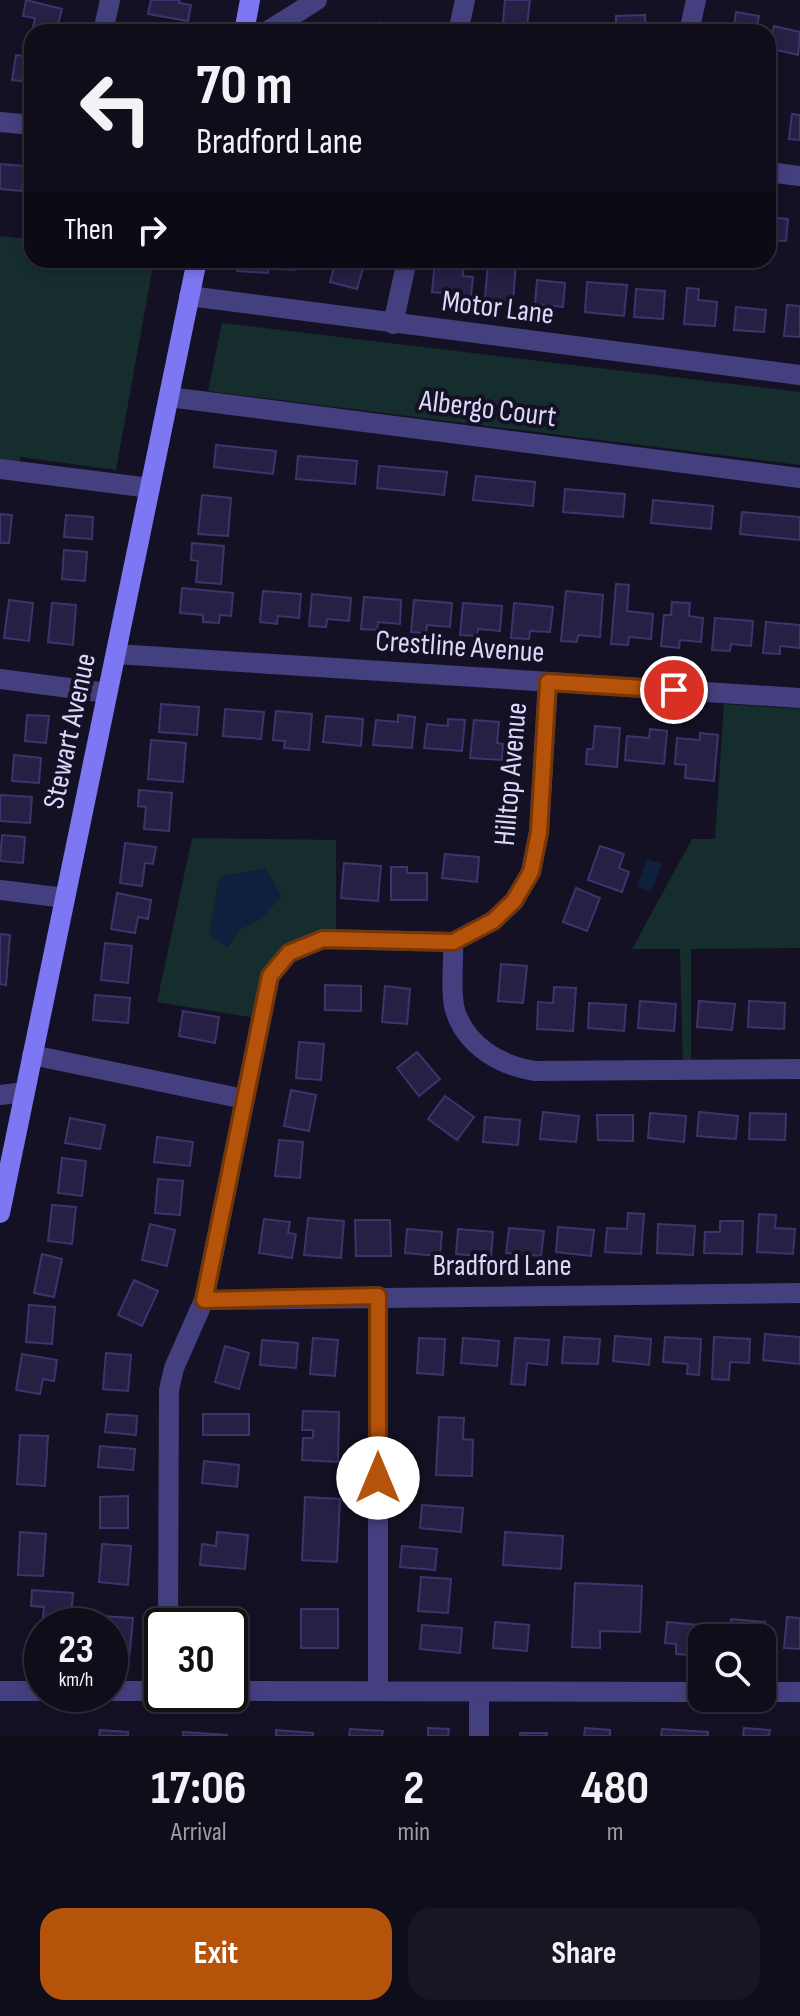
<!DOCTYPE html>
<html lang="en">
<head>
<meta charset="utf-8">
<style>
	:root { --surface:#100d1b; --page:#191624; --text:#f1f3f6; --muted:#9c9ca3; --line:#302d3a; --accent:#b45309 }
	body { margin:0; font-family:"Sofia Sans Condensed",sans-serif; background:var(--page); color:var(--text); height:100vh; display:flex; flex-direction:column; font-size:30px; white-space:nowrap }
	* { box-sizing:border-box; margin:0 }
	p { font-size:26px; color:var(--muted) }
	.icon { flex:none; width:44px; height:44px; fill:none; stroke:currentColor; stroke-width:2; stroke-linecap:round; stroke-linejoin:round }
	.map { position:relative; height:1736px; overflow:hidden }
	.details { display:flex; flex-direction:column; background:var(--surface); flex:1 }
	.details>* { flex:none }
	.hud { position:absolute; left:24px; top:24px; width:752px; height:244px; border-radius:24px; box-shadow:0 4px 12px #0003,0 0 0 2px var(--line); background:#100d1b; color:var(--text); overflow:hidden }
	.buttons { position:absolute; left:688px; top:1624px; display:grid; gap:16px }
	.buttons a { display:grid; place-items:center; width:88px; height:88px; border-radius:16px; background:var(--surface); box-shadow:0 4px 12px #0003,0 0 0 2px var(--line); font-size:40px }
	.speed { position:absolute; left:24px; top:1608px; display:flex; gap:16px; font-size:40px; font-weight:700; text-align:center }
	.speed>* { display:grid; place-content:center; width:104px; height:104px; border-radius:50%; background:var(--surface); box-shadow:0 4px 12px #0003,0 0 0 2px var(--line); line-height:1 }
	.speed small { font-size:20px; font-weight:400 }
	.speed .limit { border:4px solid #111; border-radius:12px; background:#fff; color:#111 }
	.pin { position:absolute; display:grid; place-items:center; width:68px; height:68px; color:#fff; margin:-34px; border:4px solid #fff; border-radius:50%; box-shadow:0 2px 8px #0007 }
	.me { position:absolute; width:88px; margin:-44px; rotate:0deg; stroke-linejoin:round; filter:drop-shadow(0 0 6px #0008) }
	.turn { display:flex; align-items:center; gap:28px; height:168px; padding:0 40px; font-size:36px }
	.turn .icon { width:104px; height:104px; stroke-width:2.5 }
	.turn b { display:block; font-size:56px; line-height:68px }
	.then { display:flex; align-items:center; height:76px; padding:0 40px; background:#0003; gap:16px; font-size:30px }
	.eta { display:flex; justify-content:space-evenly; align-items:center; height:136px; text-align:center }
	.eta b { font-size:48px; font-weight:700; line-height:56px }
	.action { display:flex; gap:16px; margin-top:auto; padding:16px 40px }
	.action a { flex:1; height:92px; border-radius:24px; background:var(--accent); color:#fff; font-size:32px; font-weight:700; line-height:92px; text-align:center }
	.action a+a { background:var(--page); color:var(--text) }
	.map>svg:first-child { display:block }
</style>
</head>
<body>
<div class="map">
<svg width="800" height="1736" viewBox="0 0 800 1736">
	<rect width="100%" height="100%" fill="#151124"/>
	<!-- green -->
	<path fill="#152e2d" d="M0,236L32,239V260H154L116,470L20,457L19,464L0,462Z
		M222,323L800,392V465L208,391Z
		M724,704L800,709V948L691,949V1066H683L680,949H632L692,839H715Z
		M192,838L336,840V935H307L255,1018L157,1002Z"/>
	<!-- water -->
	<path fill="#0f203f" d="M647,859L662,864L651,892L637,887Z
		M265,868L282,896L260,920L239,930L228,948L209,935L219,877Z"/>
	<!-- building -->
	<path fill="#271f44" stroke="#3f336d" stroke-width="2" d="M26,0L62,9L56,32H32L35,18L23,16Z
		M151,0H180L179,3L191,5L188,21L148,14Z
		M505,0H530L527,26L503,23Z
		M736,12L759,16L756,32H733Z
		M645,15L646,32H620V25H616V16Z
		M381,22L388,32H366Z
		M148,24L175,30V32H146Z
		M774,26L800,32L798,55L769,48Z
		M16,55L32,57V82L12,80Z
		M768,108H774L772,133H768Z
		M792,114L800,115V140L789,139Z
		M0,164L24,166L22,191L0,189Z
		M768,217L788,219L786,241L768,240Z
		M238,260H269L268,273L237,271Z
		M278,260H296L295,270L277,269Z
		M336,260L365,261L357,289L330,282Z
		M435,260L464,262L463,276L473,277L471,296L432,292Z
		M488,262L516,264L513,301L485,298Z
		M537,280L565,283L563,307L535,304Z
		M587,282L627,285L624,316L585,312Z
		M687,288L699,289L698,300L717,302L715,326L684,324Z
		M636,289L665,291L663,319L634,317Z
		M787,305L800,306V337L784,336Z
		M736,307L766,310L764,332L734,330Z
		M216,445L276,451L273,474L214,467Z
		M298,456L357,461L355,484L296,479Z
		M379,466L447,472L444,495L377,488Z
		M476,476L535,482L533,506L473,500Z
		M565,489L625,494L623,517L563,512Z
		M202,495L231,498L228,536L198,534Z
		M653,500L713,506L711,529L651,523Z
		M742,512L800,517V540L740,534Z
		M0,514L12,515L9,543H0Z
		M66,515L93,517L92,539L64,537Z
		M192,543L224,546L221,584L196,582L198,561L191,560Z
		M64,550L87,552L85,581L62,579Z
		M616,584L629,585L627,611L653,614L651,639L629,637L628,645L611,644Z
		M182,588L233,593L231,616L220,615L219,623L203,622V615L180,613Z
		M263,591L301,594L299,618L278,616L277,624L260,622Z
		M566,591L603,595L600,637L578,635L577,642L561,641Z
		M312,594L351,598L349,621L327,619L326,627L309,626Z
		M364,597L401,600L400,624L378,622L377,630L361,629Z
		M9,600L33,603L29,641L4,638Z
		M414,600L452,603L450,627L427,625L426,633L411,632Z
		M672,602L690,603L689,616L703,618L701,642L680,640L679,648L661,646L664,615H671Z
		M52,603L76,605L73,645L48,642Z
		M463,603L502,606L500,631L478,629L477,636L460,635Z
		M514,603L553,607L550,632L530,631L529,639L511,638Z
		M715,618L753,621L751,646L731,644L730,651L712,650Z
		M766,622L800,625V648L780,646V654L763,653Z
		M161,704L199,707L197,735L159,732Z
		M225,709L264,712L261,739L223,736Z
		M276,711L312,714L309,750L284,748L285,741L273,740Z
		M27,715L49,716L46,743L25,741Z
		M398,715L415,717L412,748L373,745L376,720L398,722Z
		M326,716L363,719L361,746L323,742Z
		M448,719L465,720L462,751L424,748L427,724L448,726Z
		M474,720L499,722L497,743L503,744L502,760L470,758Z
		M595,726L620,728L617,767L586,764L587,749H593Z
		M650,729L667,731L664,764L625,760L627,736L649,738Z
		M700,733L718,735L714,781L685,778L686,765L675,764L677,738L700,740Z
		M151,740L186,743L183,782L148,779Z
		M14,755L41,758L39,783L12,781Z
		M139,790L172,793L169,831L144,829L146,807L138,806Z
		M0,795L32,797L30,823L0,821Z
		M2,835L25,837L23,863L0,861Z
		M125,843L156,847L153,864L145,863L142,886L120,883Z
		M600,846L624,854L619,868L629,872L622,892L588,880Z
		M445,854L479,857L477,882L442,878Z
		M344,863L381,866L378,901L341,898Z
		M391,867H407V873H427V900H391Z
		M576,888L600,898L587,931L563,922Z
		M117,893L151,900L148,919L138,917L135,933L111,929Z
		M0,934L10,935L6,985L0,984Z
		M105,943L132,946L128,983L101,980Z
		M501,964L527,966L523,1003L498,1001Z
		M325,985L361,986V1011L325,1010Z
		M385,986L410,989L407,1024L382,1022Z
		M554,987L576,988L573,1031L537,1029L538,1002L553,1003Z
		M95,995L130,998L128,1023L93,1020Z
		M640,1001L676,1004L674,1031L638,1028Z
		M699,1001L735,1004L732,1030L697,1027Z
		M749,1001L785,1003L784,1029L748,1027Z
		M589,1003L626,1005L624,1031L588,1028Z
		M183,1011L219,1017L215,1043L179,1036Z
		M299,1042L324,1044L321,1080L296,1078Z
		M417,1052L440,1079L419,1096L397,1068Z
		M291,1090L316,1095L309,1131L284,1126Z
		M445,1096L474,1117L457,1140L428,1119Z
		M543,1112L579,1116L576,1142L540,1139Z
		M699,1112L738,1116L736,1139L697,1136Z
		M650,1113L686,1116L684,1142L648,1138Z
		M750,1113L786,1114L785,1140L749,1139Z
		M597,1115H633V1141L598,1140Z
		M485,1117L520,1120L518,1145L483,1142Z
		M70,1118L105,1125L100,1149L65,1143Z
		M157,1137L193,1142L190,1166L154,1162Z
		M279,1140L303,1142L300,1178L275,1176Z
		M62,1158L86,1161L82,1196L58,1193Z
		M158,1179L183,1181L180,1215L155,1213Z
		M52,1205L76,1207L72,1244L48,1241Z
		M628,1213L644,1214L641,1254L605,1252L607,1228L627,1229Z
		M759,1214L776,1215L775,1228L795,1229L793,1254L757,1252Z
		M308,1218L344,1221L341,1258L304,1255Z
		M264,1219L290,1222L288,1233L296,1234L292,1258L259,1253Z
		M355,1220H390L391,1256H356Z
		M720,1221H743L742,1254L704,1253L705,1232H720Z
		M150,1224L175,1230L167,1266L142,1260Z
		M658,1224L695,1226L693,1255L657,1253Z
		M558,1227L594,1230L591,1256L556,1252Z
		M509,1228L544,1231L541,1256L506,1253Z
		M407,1229L442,1232L440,1256L405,1253Z
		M458,1229L493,1232L491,1257L456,1254Z
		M42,1254L62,1259L54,1297L34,1293Z
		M134,1280L158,1291L142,1326L118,1315Z
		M29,1305L55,1307L52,1344L26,1342Z
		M765,1334L800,1337V1364L763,1360Z
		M615,1336L651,1339L649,1365L613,1361Z
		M564,1337L600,1339L598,1364L562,1363Z
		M665,1337L701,1339L699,1375L687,1374L688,1364L663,1362Z
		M714,1337L750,1339L749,1363L730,1362L729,1380L712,1379Z
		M313,1338L338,1340L335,1376L310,1374Z
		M419,1338L445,1339L443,1375L417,1373Z
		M463,1338L499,1341L497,1366L461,1363Z
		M515,1338L549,1340L547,1365L527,1363L525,1385L511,1384Z
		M262,1340L298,1343L296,1368L260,1365Z
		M225,1346L249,1353L239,1389L215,1382Z
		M106,1353L131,1355L128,1391L103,1389Z
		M22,1354L57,1360L54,1381L43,1379L40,1394L16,1390Z
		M303,1411L339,1412L338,1462L302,1460L303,1438H313V1430H302Z
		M107,1414L137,1416L136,1435L105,1432Z
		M203,1414H249V1435H203Z
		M439,1417L464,1418L463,1439L473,1440L472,1476L436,1475Z
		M20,1435L48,1436L45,1486L17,1484Z
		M100,1446L135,1449L133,1470L98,1467Z
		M204,1461L239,1465L237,1487L202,1483Z
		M128,1496V1528H100V1497Z
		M305,1497L340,1499L337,1562L302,1560Z
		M422,1505L463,1508L461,1532L420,1528Z
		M20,1532L46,1534L43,1576L18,1575Z
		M217,1532L248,1535L245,1569L200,1565L202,1544L216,1546Z
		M505,1532L563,1536L561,1569L503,1565Z
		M102,1544L131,1546L128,1585L99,1582Z
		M402,1546L437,1549L435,1570L400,1567Z
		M421,1577L451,1579L448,1613L418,1611Z
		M575,1583L642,1586L640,1632L600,1631V1648L572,1647Z
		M32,1590L73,1593L70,1626H42L44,1607L31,1606Z
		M301,1609H338V1648H301Z
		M102,1616L133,1618L129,1659L110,1657V1626H101Z
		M787,1617L800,1618V1649L784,1648Z
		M731,1619L765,1622L762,1656V1638H729Z
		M495,1622L529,1625L527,1651L493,1648Z
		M667,1622L709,1626L707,1638H702V1656L676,1654V1644L665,1643Z
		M422,1625L462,1628L460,1653L420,1649Z
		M428,1728L449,1729L448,1736H428Z
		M585,1728L610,1730V1736H584Z
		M744,1728L770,1730L769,1736H743Z
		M350,1729L383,1731L382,1736H349Z
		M662,1729L708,1732V1736H661Z
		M100,1730L128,1732V1736H99Z
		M276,1730L313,1733V1736H276Z
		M183,1732L227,1735V1736H183Z
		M520,1733H547V1736H520Z"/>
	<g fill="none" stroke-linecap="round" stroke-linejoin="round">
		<!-- street -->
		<path stroke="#44407f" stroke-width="20" d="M103,32L110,0
			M266,32L317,0
			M458,32L465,0
			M689,32L696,0
			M0,122L32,125
			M768,172L800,176
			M189,296L800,375
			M393,324L407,260
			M169,397L800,478
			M0,469L150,488
			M116,654L800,698
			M0,679L107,693
			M0,890L65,898
			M453,942C454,961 450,993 455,1010C466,1046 501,1066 535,1071L800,1069
			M32,1055L244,1099
			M0,1095L24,1092
			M204,1300L800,1293
			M168,1626L169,1390L174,1368L204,1300L270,976L289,953L323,939L453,942L493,921L514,901L531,872L539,832L548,682
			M0,1691H42
			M110,1691H162
			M230,1691L702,1692
			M378,1691V1296
			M762,1692H800
			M479,1736V1692"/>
		<!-- secondary -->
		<path stroke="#7d77f3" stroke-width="20" d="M244,32L250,0
			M0,1213L197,260"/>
	</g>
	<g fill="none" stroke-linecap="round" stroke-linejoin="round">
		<defs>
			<path id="route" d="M378,1478V1296L204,1300L270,976L289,953L323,939L453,942L493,921L514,901L531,872L539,832L548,682L674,690"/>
		</defs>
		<!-- route casing -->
		<use href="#route" stroke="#753606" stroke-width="20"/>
		<!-- route -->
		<use href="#route" stroke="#b45309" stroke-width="14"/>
	</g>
	<g text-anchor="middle" stroke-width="8" stroke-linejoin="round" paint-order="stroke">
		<!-- street labels -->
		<g font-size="30" fill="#dcd8fc" stroke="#151124">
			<text transform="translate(498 307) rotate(7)" y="10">Motor Lane</text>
			<text transform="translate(488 408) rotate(7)" y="10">Albergo Court</text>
			<text transform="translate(460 646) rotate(4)" y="10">Crestline Avenue</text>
			<text transform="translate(69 731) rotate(-78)" y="10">Stewart Avenue</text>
			<text transform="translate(510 774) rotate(-85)" y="10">Hilltop Avenue</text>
			<text x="502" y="1275">Bradford Lane</text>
		</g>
	</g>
</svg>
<div class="buttons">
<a><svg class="icon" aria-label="search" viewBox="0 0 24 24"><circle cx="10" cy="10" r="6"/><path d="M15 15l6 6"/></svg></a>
</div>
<div class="speed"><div>23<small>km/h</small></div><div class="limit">30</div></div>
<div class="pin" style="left:674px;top:690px;background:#d93025"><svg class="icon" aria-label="arrive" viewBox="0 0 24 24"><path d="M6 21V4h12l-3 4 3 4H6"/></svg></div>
<svg class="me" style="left:378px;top:1478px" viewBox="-20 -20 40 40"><circle r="19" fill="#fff"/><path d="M0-13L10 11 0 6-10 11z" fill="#b45309"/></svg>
<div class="hud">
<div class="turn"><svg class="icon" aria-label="left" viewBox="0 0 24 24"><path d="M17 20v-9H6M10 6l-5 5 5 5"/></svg><div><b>70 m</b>Bradford Lane</div></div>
<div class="then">Then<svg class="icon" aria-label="right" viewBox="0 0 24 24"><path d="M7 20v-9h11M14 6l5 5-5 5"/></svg></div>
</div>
</div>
<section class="details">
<div class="eta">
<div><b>17:06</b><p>Arrival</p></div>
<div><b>2</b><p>min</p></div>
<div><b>480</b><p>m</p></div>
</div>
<div class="action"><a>Exit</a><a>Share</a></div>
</section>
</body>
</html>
